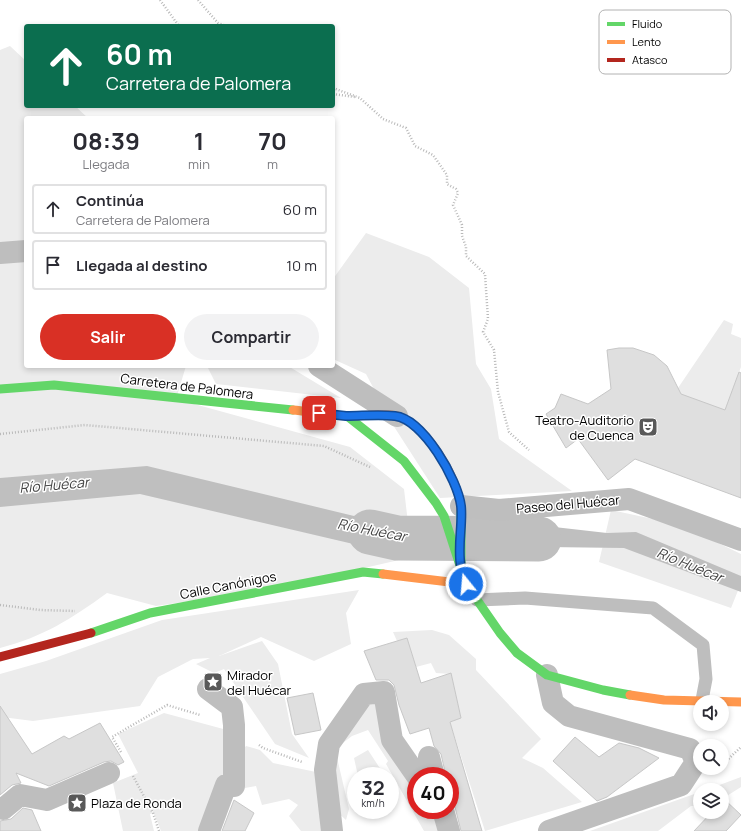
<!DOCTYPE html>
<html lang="es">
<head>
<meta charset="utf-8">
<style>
	:root { --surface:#fff; --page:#f2f2f3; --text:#2b2b33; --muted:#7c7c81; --line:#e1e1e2; --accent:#d93025 }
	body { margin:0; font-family:Manrope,sans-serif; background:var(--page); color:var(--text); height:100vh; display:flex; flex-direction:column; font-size:15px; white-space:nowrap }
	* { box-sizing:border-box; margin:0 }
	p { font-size:13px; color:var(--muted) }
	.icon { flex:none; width:22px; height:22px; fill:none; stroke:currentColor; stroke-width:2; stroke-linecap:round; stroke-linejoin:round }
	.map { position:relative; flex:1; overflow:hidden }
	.details { position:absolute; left:24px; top:116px; width:311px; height:252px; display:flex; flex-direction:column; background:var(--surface); border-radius:4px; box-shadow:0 2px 6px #0003 }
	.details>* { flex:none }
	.guide { position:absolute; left:24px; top:24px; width:311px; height:84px; border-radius:4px; box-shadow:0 2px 6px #0003; background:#0b6e4f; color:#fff; overflow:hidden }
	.buttons { position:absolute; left:693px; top:695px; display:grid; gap:8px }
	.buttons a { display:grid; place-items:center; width:36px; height:36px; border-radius:50%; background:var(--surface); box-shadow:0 2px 6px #0003; font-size:20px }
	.speed { position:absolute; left:347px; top:767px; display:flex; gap:8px; font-size:20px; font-weight:700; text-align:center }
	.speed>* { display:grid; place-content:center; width:52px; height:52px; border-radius:50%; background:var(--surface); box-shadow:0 2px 6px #0003; line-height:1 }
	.speed small { font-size:10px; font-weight:400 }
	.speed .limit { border:6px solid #d22; background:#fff; color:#111 }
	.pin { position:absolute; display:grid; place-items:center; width:34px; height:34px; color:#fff; margin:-17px; border-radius:8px; box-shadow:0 2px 6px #0006 }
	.me { position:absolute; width:44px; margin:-22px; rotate:343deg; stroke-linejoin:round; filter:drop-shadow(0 0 3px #0008) }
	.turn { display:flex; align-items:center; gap:14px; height:84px; padding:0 16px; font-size:18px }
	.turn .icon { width:52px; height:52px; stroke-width:2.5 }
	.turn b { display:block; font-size:28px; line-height:34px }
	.eta { display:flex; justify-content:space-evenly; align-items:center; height:68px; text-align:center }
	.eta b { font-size:24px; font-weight:700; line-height:28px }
	.button { display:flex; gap:8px; margin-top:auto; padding:8px 16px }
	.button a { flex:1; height:46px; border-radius:24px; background:var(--accent); color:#fff; font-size:16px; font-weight:700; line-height:46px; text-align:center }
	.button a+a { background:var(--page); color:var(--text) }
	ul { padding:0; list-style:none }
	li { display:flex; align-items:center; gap:12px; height:50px; margin:0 8px 6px; padding:0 8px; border:2px solid var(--line); border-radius:4px }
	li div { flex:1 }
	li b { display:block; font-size:15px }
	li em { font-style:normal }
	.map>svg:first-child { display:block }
</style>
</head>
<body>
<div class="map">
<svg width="741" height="831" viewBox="0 0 741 831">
	<rect width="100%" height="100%" fill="#fff"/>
	<!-- green -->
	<path fill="#ececec" d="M10,46L26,61V106H75L88,118H26V366H186L176,399L350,447L404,489L412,557L269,590L156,606L107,593C71,619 43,637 0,648V50Z
		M366,233L429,257L469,288L476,364L491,389L499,439L572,491L440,498L393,425L366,374L333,359V279Z
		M724,320L733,324L731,334L741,338V367L723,416L686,411L678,388Z
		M207,366H288L341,398L216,384Z
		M611,510L681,525L741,554V583L731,608L599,562Z
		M359,590L346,613L351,644L314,661L261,637L219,656L262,641L278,664L292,734L309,758L275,744L224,669L214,673L196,664L210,658L193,659L158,677L140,706L33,721L2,717L0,719V674L46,661L162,620Z
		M432,630L449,635L476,659V670L541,739L522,758L543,768L582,802L485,831L450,722L461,718L451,674L436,673L431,663L416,667L407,638L397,641L393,632Z
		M364,694L377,696L406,766L416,779V810H440L446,831H424L386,764L388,761L368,730L352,736L335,749L349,809L346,820L335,810L330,774L333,743Z
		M164,713L227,730L228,781L207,831H161L147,796L153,813L150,814L154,831H123L113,783L138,773L118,734Z
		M246,746L260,750L273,763L316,772L324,831H301L289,816L298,805L289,799L262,805L256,786L245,788L240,753Z
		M368,750L385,776H358L354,758Z
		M741,777V787L722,799V790H706Z
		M700,792V806H691L658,831H590Z"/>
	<!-- water -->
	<path fill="#bfbfbf" d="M147,466L383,523L429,521L433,553L396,554L140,494L0,507V478Z
		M476,518L607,533L636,532L741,576V592L624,548L477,546Z"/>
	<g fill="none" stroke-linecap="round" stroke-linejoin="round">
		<!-- river -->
		<path stroke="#bfbfbf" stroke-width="45" d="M370,532L397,538L539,539"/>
	</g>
	<!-- building -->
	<path fill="#dfdfdf" stroke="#c7c7c7" d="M619,348H633L654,355L667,366L681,394L725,410L739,372L741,373V498L635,459L608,480L578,439L566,448L546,414L555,408L561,394L588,404L611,389L607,350Z
		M407,638L421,683L451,673L461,718L450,722L482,831H461L455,807L450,800V776H446L441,754L434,746L429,728L410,734L399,705L394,685L389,680H376L364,651Z
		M313,693L321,730L295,735L287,698Z
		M0,706L32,754L64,736L69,739L100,723L124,762L118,765L111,761L104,762L49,786L16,773L21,783L12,785L0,795Z
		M575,737L599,757L619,743L639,748L659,758L607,797L597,801L553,761Z
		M724,799L741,815L726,831H694L712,812H722V801Z
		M234,800L254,813L245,831H222Z
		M23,808L32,810L41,831H0V821L11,819Z"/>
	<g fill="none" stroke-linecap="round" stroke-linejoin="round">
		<!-- path -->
		<path stroke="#b9b9b9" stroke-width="2.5" stroke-dasharray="1 2" stroke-linecap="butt" d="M160,0L179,26
			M198,0L218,23L226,26
			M333,88L360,98L383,119L406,128L415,146L433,155L447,175V184L456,189L458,193L453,205L462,225V236L466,247V256L485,274L488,319L483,332L494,350L498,392L509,432L529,450
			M333,94L355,97
			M0,434L85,425L324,446L370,467
			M0,605L40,610L75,611
			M259,745L263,748L302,762
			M121,752L112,737L167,705L200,715
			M722,765L741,747
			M133,776L153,813L159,831"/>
		<!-- lane -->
		<path stroke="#bebebe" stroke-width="13" d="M477,600L525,598L653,608L703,645L706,679L702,700"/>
		<!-- street -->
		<path stroke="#bebebe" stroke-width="22" d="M0,253L26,251
			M319,366L397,416
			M461,506L499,510L629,499L741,540
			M547,675L553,703L569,716L690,749L696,762L681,785L549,831
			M208,689L232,707L234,725V786L226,785L209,831
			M429,757L434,776
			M0,808L3,809L20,795L47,800L109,773
			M443,810L449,831
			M332,831L325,770L329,744L364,694L384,692L392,740L417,776"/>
		<!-- fast -->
		<path stroke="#63d668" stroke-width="9" d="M0,389L54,385L293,410
			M347,416L404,461L436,503L444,516L466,584L500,633L517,653L547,675L603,690L630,695
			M461,511V565
			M91,633L150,613L363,572L383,574"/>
		<!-- slow -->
		<path stroke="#ff974d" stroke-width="9" d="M293,410C311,412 330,415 348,416C362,416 384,413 397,416C426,423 461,483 461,511
			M383,574L466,584
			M630,695L664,700L741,702"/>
		<!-- jam -->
		<path stroke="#b3261e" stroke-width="9" d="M0,657L91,633"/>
	</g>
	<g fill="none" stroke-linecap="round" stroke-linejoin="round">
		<defs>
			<path id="route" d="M319,413C328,414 337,415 346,416C362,416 379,414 395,416C423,419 458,480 461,506C463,525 457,547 461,567C462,572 464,578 466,584"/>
		</defs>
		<!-- route casing -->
		<use href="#route" stroke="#114b97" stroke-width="10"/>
		<!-- route -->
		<use href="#route" stroke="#1a73e8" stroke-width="7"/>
	</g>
	<!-- icons -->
	<defs>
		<symbol id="theatre-square" viewBox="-11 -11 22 22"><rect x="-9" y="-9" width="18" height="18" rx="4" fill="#595959" stroke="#fff"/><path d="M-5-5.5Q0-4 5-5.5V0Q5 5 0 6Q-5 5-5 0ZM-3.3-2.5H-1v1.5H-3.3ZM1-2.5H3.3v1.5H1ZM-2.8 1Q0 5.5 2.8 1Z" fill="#fff"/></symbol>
		<symbol id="sight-square" viewBox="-11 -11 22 22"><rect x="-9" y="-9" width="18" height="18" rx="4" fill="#595959" stroke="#fff"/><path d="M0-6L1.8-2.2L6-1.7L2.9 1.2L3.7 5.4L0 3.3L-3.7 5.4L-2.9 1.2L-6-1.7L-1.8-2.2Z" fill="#fff"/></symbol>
	</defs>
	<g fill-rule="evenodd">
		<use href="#theatre-square" x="637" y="416" width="22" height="22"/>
		<use href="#sight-square" x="202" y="671" width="22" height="22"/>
		<use href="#sight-square" x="66" y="792" width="22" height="22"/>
	</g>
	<g text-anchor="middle" stroke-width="3" stroke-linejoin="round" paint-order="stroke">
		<!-- street labels -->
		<g font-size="13" fill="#000" stroke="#fff">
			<text transform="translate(187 386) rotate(7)" y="5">Carretera de Palomera</text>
			<text transform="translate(568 504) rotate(-5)" y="5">Paseo del Huécar</text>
			<text transform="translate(228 585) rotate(-11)" y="5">Calle Canónigos</text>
		</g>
		<!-- poi labels -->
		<g font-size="13" fill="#000" stroke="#fff" text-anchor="start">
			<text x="634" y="425" text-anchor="end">Teatro-Auditorio<tspan x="634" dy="15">de Cuenca</tspan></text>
			<text x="227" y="680">Mirador<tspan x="227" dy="15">del Huécar</tspan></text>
			<text x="91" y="808">Plaza de Ronda</text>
		</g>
		<!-- water labels -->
		<g font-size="14" font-style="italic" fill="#444" stroke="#fff">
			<text transform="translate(54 485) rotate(-5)" y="5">Río Huécar</text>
			<text transform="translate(372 530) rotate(11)" y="5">Río Huécar</text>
			<text transform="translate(690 565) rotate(22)" y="5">Río Huécar</text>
		</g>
	</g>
	<!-- legend -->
	<rect x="599" y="10" width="132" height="64" rx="6" fill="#fff" stroke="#b2b2b2" stroke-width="1"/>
	<rect x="607" y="22" width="18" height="4" fill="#63d668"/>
	<rect x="607" y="40" width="18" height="4" fill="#ff974d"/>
	<rect x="607" y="58" width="18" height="4" fill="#b3261e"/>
	<g font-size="11" fill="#000">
		<text x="632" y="28">Fluido</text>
		<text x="632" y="46">Lento</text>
		<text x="632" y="64">Atasco</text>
	</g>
</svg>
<div class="buttons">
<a><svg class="icon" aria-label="sound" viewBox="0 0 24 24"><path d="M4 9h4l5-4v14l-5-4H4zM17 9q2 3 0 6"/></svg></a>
<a><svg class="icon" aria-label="search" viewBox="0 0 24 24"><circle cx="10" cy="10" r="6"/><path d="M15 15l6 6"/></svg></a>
<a><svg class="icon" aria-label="layers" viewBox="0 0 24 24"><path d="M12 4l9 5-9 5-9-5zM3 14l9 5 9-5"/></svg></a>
</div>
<div class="speed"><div>32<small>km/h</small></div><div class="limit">40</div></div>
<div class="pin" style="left:319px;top:413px;background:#d93025"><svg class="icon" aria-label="arrive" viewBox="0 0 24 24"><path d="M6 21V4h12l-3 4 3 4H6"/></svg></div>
<svg class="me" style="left:466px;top:584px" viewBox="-20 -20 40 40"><circle r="17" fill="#1a73e8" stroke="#fff" stroke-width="3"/><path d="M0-11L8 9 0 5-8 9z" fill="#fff"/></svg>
<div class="guide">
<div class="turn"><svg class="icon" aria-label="ahead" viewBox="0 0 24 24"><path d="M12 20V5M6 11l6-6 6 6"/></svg><div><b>60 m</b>Carretera de Palomera</div></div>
</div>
<section class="details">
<div class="eta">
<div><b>08:39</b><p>Llegada</p></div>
<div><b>1</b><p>min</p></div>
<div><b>70</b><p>m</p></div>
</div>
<ul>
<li><svg class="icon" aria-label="ahead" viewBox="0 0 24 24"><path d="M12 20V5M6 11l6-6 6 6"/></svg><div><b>Continúa</b><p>Carretera de Palomera</p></div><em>60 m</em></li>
<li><svg class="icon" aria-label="arrive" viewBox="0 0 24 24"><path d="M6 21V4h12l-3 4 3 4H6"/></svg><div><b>Llegada al destino</b></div><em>10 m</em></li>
</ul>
<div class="button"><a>Salir</a><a>Compartir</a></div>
</section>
</div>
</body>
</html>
